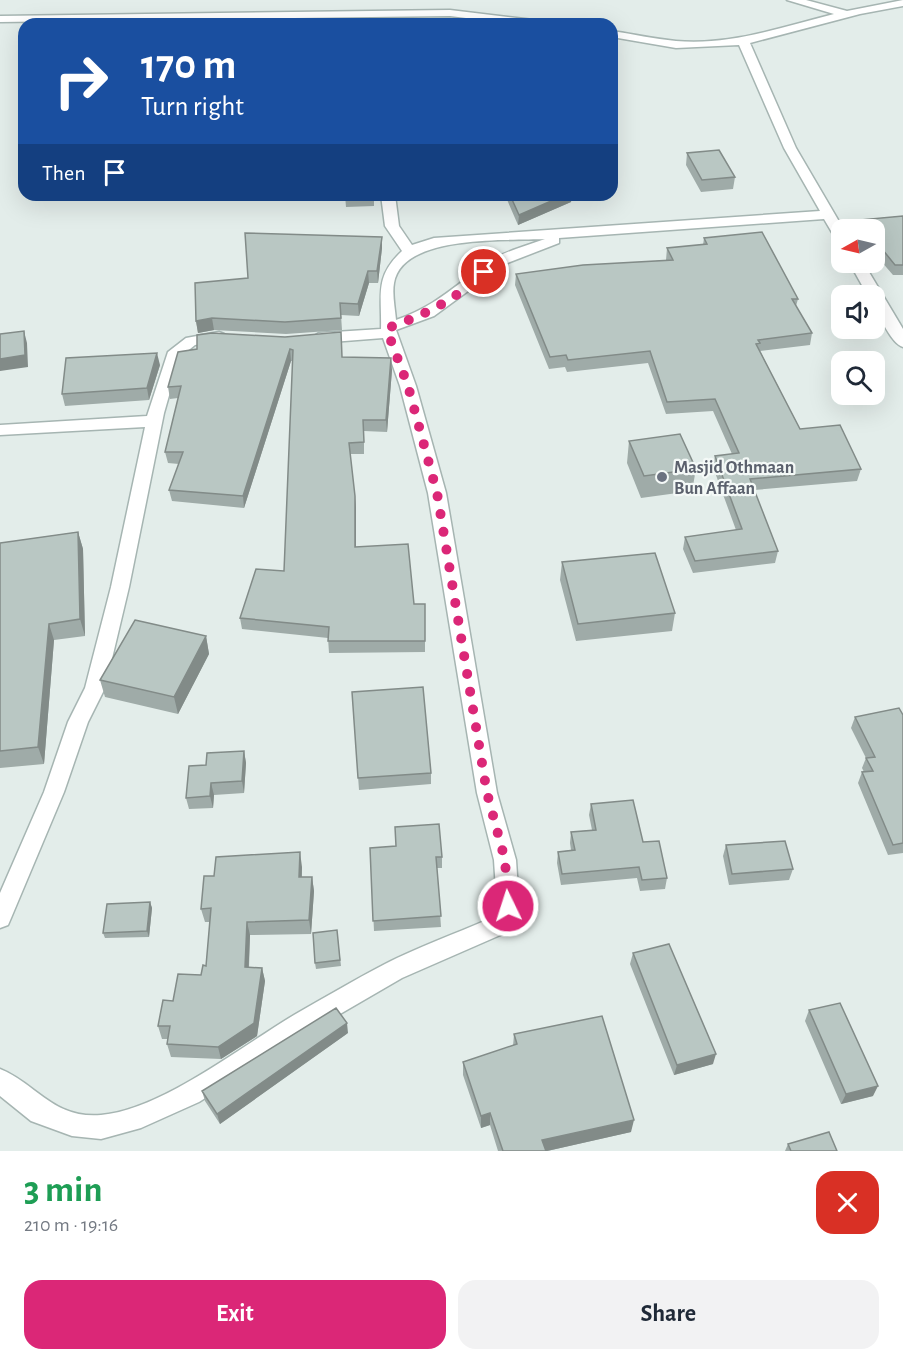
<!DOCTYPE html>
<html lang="en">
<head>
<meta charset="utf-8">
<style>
	:root { --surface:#fff; --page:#f2f2f3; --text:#1f2937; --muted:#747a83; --accent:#db2777 }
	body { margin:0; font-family:"Alegreya Sans",sans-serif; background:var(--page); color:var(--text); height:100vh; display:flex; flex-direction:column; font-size:22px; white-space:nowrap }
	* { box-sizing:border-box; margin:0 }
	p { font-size:20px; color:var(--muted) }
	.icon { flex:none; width:33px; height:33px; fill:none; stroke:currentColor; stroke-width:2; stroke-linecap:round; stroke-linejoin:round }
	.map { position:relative; height:1151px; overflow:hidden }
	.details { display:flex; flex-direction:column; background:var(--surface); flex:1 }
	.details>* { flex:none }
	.top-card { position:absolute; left:18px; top:18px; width:600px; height:183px; border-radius:18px; box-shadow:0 6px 24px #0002; background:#1a4fa0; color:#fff; overflow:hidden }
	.needle { width:39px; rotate:262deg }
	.buttons { position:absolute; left:831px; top:219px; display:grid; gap:12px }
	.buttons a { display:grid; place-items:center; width:54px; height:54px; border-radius:12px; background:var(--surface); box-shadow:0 6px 24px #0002; font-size:30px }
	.pin { position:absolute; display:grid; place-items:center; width:51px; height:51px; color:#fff; margin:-26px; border:3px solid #fff; border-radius:50%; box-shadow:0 2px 6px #0007 }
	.me { position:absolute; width:66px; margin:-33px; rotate:356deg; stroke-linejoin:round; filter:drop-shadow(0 0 4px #0008) }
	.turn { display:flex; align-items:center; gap:21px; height:126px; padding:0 24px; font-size:27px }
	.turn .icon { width:78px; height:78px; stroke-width:2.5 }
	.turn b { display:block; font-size:42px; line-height:51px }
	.then { display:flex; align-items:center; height:57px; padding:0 24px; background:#0003; gap:12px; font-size:22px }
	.round { display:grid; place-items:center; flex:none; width:63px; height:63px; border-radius:18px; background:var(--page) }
	.headline { display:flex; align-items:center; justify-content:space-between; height:102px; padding:0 24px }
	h1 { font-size:36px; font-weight:700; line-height:45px; color:#1e9e55 }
	.primary-button { display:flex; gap:12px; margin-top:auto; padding:12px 24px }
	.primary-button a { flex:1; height:69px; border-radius:18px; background:var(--accent); color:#fff; font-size:24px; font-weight:700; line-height:69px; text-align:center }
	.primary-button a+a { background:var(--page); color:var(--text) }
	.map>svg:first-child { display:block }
</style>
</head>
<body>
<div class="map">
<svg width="903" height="1151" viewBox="0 0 903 1151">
	<rect width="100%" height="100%" fill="#e3edea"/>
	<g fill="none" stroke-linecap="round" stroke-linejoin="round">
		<defs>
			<path id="minor" d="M787,0H806L847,11L903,0V6L860,14L750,43L796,148L844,230H842V242L837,241L824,219L559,238V243L505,264L434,316L396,330L416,386L446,493L497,793L516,860L519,906L516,913L505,933L402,978L309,1032L199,1102L141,1128L101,1139L72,1136L31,1121L0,1096V1069C37,1084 53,1119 101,1115C161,1110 242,1046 294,1015C324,998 354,980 385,964C418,947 455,934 489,919L497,905L494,860L477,793L428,493L400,386L383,338L319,343L311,338L319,333L381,329C382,295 374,277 402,251L385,226L381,195H395L399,226L412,245L434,238L820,211L784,148L739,45L676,48L612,37V31C633,34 654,39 676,41C729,46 782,27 834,14ZM545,239C529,245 508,250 494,259C456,283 441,304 396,320C395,308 392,294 394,283C402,234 508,241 545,239Z
				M450,10L542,21L548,24H514L450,16L0,22V16Z
				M849,262H863L903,329V347C891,344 874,308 874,296H868Z
				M219,332L224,334L227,337L224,340L195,345L180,357L164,413L129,587L105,688L88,722L64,792L11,918L8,925L0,928V893L44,792L68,722L85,688L111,587L145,427L0,435V425L147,416L168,352L186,338Z"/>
		</defs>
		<!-- minor casing -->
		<use href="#minor" stroke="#a6b5b2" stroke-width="3"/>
		<!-- minor -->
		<use href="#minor" fill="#fff" fill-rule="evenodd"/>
	</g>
	<!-- wall -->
	<path fill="#9faba8" d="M687,153L735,177L733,189L701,192L686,165Z
		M345,195H374V206L346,207Z
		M505,195H572L571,202L518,225Z
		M903,216V275H893L874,253V230H857L859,220Z
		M704,238L798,299L796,306L812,333L810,345L760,351L800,429L861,469L857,481L754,490L778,551L775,563L693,573L683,549L685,537L736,530L713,467L715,456L732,454L713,411L666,414L648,363L567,372L565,367L549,369L515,285L516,274L666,260L667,248L703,245Z
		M382,248L378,283H369L359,316L341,315L342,330L286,334L214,330L198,333L196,321L248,278Z
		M197,335L343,357L392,370L387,432L364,431V454H350L356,508V547L414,604H425V652L329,653L328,638L242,629L240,618L284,571L293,361H291L244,508L172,501L169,490L179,464L168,463L165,452L178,398L170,399L168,387L197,349Z
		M160,365L149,400L65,406L62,394Z
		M629,441L696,469L692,491L641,498L627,463Z
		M78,532L83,549L85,636L54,640L44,764L0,768V543Z
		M562,562L675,613L672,631L576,641L560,580Z
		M206,636L209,654L178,714L105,697L100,680Z
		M352,692L431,773V784L359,790Z
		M903,715V853L888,855L858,783L862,772H864L862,768L866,758L851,728L855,717Z
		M244,751L246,763L244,793L214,795L213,808L189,809L186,798L206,765Z
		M591,804L643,842L667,878L665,889L640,891L637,878L561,885L557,863L558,852L571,850L570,843L571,832L592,830L589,815Z
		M726,845L793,869L789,880L729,885L723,856Z
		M370,848L442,857V868H437L441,927L374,931Z
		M302,867V877H312L314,891L311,934L250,935L249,968H262L265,981L257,1036L221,1059L171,1057L167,1044L168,1039H162L158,1026L173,1001L201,975L206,966L210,922H205L201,909L214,876Z
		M150,902L152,908L149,937L105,938L103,933Z
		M337,930L341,966L316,969L315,963Z
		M633,953L713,1064L674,1075L630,964Z
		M809,1010L873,1096L841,1104L805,1021Z
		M348,1033L220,1124L205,1101L202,1091Z
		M514,1034L631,1132L547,1151H498L490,1125L481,1128L463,1075V1062L513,1046Z
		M788,1144L837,1151H785Z"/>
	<!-- shaded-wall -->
	<path fill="#828b88" d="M565,195H572L571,202L518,225L519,215Z
		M382,237V248L378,283L377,271Z
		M368,271L369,283L359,316L358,304Z
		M212,318L214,330L198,333L196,321Z
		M24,331L27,343L28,367L0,371V359Z
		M290,349L291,361L244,508L243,496Z
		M157,353L160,365L149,400L147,388Z
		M391,358L392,370L387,432L386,420Z
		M355,496L356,508V559L355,547Z
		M78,532L83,549L85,636L80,619Z
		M49,624L54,640L44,764L38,747Z
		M206,636L209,654L178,714L174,697Z
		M244,751L246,763L244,793L242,781Z
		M211,783L214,795L213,808L210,796Z
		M300,852L302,867L301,891L299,877Z
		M312,877L314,891L311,934L309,920Z
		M150,902L152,908L149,937L147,931Z
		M247,922L250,935L248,981L245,967Z
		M262,968L265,981L257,1036L221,1059L218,1047Z
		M347,1023L348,1033L220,1124L217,1114Z
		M716,1054L713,1064L674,1075L677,1065Z
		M878,1086L873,1096L841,1104L846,1094Z
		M490,1113V1125L481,1128V1116Z
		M634,1120L631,1132L547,1151H540L542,1140Z"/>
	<!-- building -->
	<path fill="#b9c7c3" stroke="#828b88" stroke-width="1.5" d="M522,19L549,24H521Z
		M719,150L735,177L702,180L687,153Z
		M510,195H565L519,215Z
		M903,216V265H895L874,239V230H867L859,220Z
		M762,232L798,299H792L812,333L758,340L760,343L756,344L800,429L840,425L861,469L750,479L778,551L695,561L685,537L742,529L715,456L739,453L715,399L667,402L650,351L568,360L566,355L550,357L516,274L583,265L673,260L667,248L707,244L704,238Z
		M245,233L382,237L377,271H368L358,304L340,303L341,318L285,322L212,318L196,321L195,283L248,278Z
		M24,331L25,355L0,359V334Z
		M341,332L342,357L391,358L386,420H363L364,442L349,443L355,496V547L408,544L414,604H425V641H328L329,627L240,618L256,569L284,571L293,350L290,349L243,496L169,490L183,452H165L181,386L168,387L178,352L197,349V335L212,333L285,337Z
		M157,353L147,388L62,394L66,358Z
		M680,434L696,469L644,476L629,441Z
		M78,532L80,619L49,624L38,747L0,751V543Z
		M655,553L675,613L578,624L562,562Z
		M135,620L206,636L174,697L100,680Z
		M423,687L431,773L358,778L352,692Z
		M899,708L903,715V843L893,845L862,772L873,771L866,758L875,757L855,717Z
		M244,751L242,781L211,783L210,796L186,798L189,766L206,765L207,753Z
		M633,800L643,842L659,841L667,878L642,880L639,867L562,874L558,852L575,850L571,832L596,830L591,804Z
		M439,824L442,857H436L441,916L373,921L370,848L396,846L395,827Z
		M785,841L793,869L732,874L726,845Z
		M300,852L299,877H312L309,920L247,922L245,967L262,968L254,1023L218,1047L167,1044L170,1026H158L163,1000L173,1001L178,974L201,975L203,965L206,966L211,908L201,909L204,876H214L216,857Z
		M150,902L147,931L103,933L107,904Z
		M337,930L340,960L315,963L313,933Z
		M669,944L716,1054L677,1065L633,953Z
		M840,1003L878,1086L846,1094L809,1010Z
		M336,1008L347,1023L217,1114L202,1091Z
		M602,1016L634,1120L542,1140L546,1151H503L490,1113L481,1116L463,1062L517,1044L514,1034Z
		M829,1132L837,1151H791L788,1144Z"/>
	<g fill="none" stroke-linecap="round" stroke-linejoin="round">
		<!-- route -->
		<path stroke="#db2777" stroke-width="10" stroke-dasharray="0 18" d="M484,272C456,300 426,314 388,328V333L408,386L437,493L487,793L505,860L508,906"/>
	</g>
	<!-- markers -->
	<circle fill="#6b7280" stroke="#f4f9f7" stroke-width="2" cx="662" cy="477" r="6"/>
	<g text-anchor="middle" stroke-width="4.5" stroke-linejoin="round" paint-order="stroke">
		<!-- worship labels -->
		<g font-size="18" font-weight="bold" fill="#5b616d" stroke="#f4f9f7" text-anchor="start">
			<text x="674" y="473">Masjid Othmaan<tspan x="674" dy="21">Bun Affaan</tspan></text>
		</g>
	</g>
</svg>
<div class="buttons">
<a><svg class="needle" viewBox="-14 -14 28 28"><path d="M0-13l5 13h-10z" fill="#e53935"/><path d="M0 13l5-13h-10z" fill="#747a83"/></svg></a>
<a><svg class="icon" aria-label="sound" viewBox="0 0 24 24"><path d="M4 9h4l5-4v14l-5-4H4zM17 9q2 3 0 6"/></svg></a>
<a><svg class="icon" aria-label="search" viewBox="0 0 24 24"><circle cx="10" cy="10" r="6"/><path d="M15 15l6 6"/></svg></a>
</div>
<div class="pin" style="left:484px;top:272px;background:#d93025"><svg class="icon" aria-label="arrive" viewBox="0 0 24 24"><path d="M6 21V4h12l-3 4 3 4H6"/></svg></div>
<svg class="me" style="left:508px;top:906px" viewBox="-20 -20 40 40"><circle r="17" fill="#db2777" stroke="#fff" stroke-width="3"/><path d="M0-11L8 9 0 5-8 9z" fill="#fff"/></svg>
<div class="top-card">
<div class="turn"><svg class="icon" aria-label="right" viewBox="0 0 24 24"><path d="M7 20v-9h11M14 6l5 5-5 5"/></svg><div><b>170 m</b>Turn right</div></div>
<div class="then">Then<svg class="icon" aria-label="arrive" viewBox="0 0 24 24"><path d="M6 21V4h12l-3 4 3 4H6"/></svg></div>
</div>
</div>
<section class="details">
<div class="headline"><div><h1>3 min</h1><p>210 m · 19:16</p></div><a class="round" style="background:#d93025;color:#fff"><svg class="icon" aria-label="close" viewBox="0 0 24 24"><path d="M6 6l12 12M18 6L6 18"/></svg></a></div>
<div class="primary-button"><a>Exit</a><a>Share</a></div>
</section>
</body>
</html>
